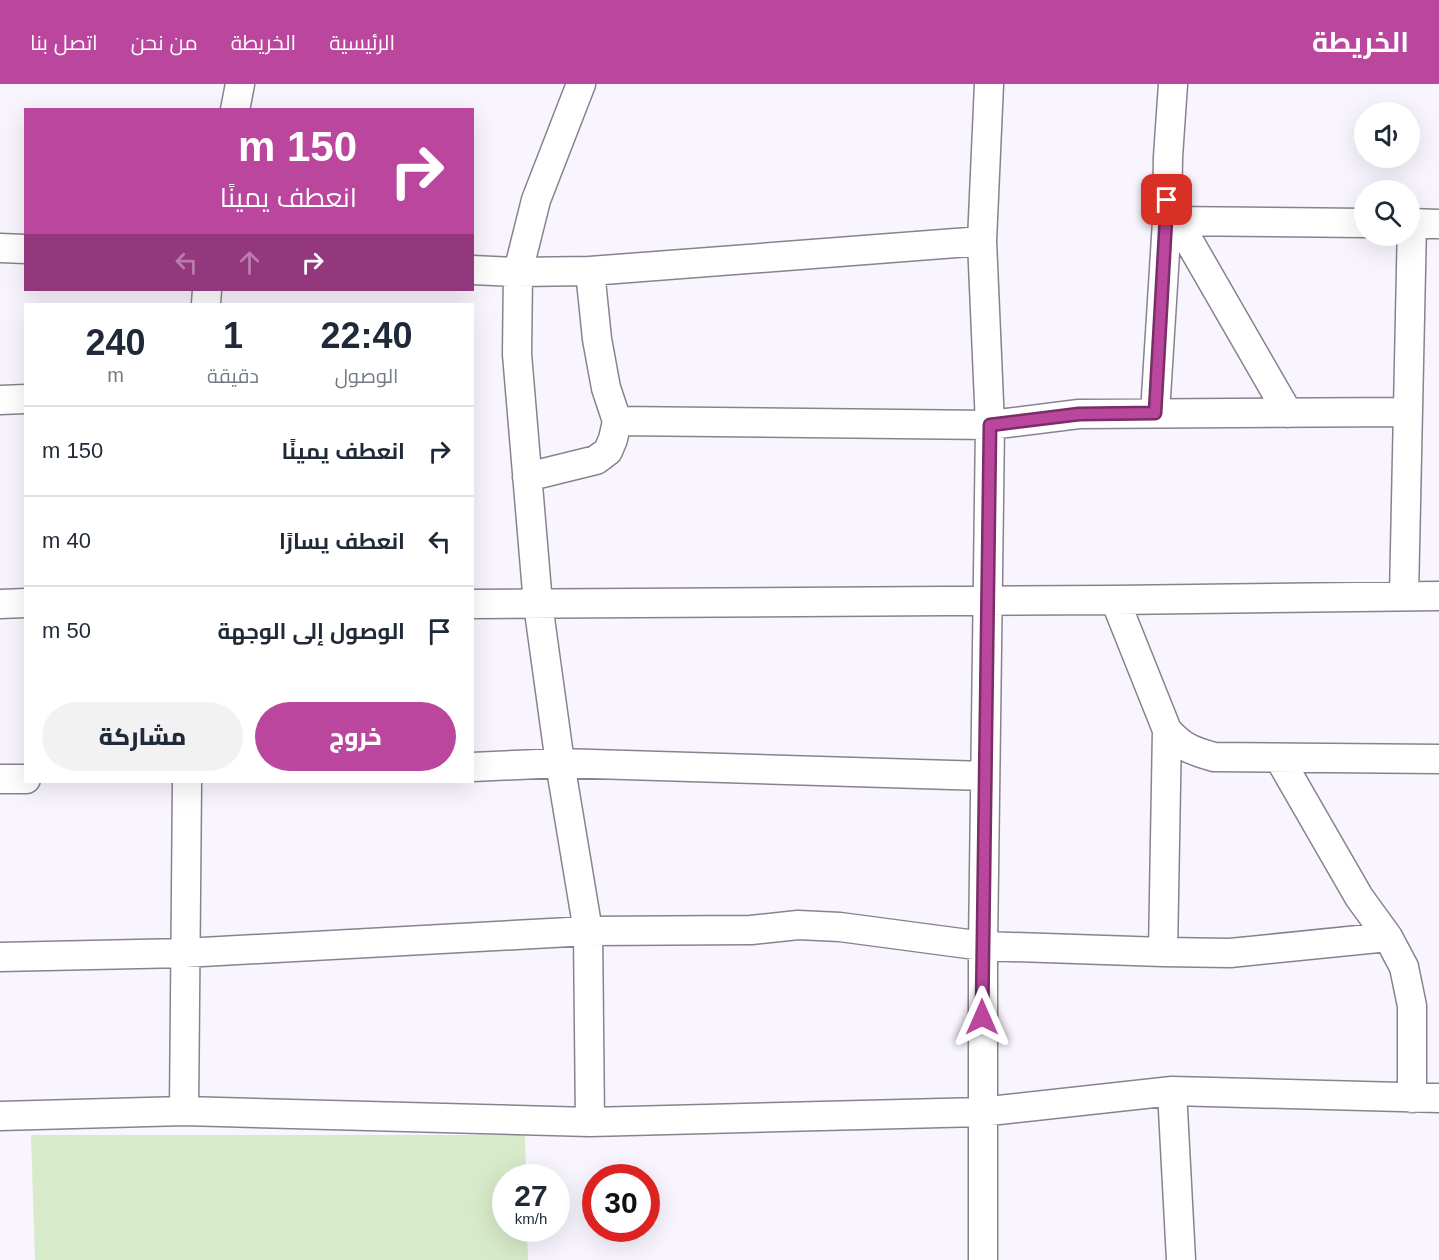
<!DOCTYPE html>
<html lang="ar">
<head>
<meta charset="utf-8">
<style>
	:root { --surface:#fff; --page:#f2f2f3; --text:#1f2937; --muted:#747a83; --line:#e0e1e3; --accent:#ba469e }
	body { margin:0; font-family:Helvetica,Cairo,sans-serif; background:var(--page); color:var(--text); direction:rtl; height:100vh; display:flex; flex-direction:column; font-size:22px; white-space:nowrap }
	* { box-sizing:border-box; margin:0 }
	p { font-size:20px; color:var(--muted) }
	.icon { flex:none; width:33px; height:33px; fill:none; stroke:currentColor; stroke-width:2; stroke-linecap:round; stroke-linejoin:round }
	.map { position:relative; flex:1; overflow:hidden; direction:ltr }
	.panel { position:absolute; left:24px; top:219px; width:450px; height:480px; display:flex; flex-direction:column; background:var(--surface); border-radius:0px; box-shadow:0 6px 24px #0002; direction:rtl }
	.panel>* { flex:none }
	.hud { position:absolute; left:24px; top:24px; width:450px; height:183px; border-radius:0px; box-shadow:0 6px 24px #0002; direction:rtl; background:#ba469e; color:#fff; overflow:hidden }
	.fabs { position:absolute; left:1354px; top:18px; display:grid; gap:12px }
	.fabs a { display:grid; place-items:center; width:66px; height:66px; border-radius:50%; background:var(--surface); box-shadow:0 6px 24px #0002; font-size:30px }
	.speed { position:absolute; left:492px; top:1080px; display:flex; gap:12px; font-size:30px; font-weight:700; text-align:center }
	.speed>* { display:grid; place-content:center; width:78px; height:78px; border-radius:50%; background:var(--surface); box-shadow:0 6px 24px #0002; line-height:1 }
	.speed small { font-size:15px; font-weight:400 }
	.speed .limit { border:9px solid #d22; background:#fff; color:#111 }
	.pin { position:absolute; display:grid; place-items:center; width:51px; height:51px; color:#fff; margin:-26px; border-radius:12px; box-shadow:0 3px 9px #0006 }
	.me { position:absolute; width:66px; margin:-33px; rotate:0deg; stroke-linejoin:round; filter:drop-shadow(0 0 4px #0008) }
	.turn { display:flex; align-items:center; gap:21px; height:126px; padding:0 18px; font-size:27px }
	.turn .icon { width:78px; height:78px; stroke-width:2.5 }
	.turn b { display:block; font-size:42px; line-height:51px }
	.lanes { display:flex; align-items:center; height:57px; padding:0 18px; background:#0003; justify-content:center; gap:30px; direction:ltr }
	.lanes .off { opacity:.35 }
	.eta { display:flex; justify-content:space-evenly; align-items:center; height:102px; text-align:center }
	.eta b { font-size:36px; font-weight:800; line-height:42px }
	.cta { display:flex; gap:12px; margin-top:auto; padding:12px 18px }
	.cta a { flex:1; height:69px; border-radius:36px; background:var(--accent); color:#fff; font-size:24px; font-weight:800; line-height:69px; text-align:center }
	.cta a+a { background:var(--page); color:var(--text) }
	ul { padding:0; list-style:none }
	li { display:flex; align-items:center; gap:18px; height:90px; padding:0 18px; border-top:2px solid var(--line) }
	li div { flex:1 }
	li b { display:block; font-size:22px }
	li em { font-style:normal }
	header { display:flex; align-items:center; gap:36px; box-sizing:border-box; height:84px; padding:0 30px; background:var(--accent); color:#fff }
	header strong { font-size:28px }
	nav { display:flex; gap:33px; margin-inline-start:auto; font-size:21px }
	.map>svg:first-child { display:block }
</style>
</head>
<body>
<header>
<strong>الخريطة</strong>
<nav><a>الرئيسية</a><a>الخريطة</a><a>من نحن</a><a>اتصل بنا</a></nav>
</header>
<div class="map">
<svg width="1439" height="1176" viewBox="0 0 1439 1176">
	<rect width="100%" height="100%" fill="#f9f5ff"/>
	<!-- green -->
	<path fill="#d7eac9" d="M31,1051H525L526,1093L506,1094V1144L527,1145L528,1176H35Z"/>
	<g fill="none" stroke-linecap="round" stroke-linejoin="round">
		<defs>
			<path id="minor" d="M581,0L536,116L518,188L517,270L538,520L560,679L588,847L590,1038
				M235,26L240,0
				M1167,137L1365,139
				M1178,138L1288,329
				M1410,139L1439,140
				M0,164L26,165
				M472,186L518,188L590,187L982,157
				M206,220L207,206
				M0,316L26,315
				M1155,329L1167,137L1168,73L1173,0
				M617,337L990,341L1079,330L1408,328
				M527,393L596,376L608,367L613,355L617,337L606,304L597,255L590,187
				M1404,512L1412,139
				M1115,516L1167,646C1182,663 1192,667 1214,673L1439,675
				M0,520L26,519
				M472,520L1115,516L1439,512
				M1279,674L1359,813L1388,853L1404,883L1412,922V1014
				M472,683L560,679L985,692
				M0,695H26
				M1163,868L1167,646
				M0,873L184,869L588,847L751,846L798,841L840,843L983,862L1163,868L1230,869L1388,853
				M1172,1007L1181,1176
				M184,1027L187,698
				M0,1032L184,1027L590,1038L981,1028L1172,1007L1439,1014
				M983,1176V862L990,341L982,157L989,0"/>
		</defs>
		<!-- minor casing -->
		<use href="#minor" stroke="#888290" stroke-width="31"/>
		<!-- minor -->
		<use href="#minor" stroke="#fff" stroke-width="28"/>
	</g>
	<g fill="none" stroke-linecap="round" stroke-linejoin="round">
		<defs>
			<path id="route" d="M982,933L990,341L1079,330L1155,329L1167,116"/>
		</defs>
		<!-- route casing -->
		<use href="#route" stroke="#792e67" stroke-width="15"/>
		<!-- route -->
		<use href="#route" stroke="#ba469e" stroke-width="10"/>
	</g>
</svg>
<div class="fabs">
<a><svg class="icon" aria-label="sound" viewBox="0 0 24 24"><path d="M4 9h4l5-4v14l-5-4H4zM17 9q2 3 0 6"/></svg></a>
<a><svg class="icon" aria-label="search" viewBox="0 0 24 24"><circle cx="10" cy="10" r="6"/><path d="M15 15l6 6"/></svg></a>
</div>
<div class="speed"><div>27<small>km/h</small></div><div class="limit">30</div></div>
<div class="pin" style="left:1167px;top:116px;background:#d93025"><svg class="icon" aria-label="arrive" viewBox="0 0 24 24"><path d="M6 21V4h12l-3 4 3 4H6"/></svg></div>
<svg class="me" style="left:982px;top:933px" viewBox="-20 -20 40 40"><path d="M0-17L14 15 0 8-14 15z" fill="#ba469e" stroke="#fff" stroke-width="4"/></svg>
<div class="hud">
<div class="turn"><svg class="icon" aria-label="right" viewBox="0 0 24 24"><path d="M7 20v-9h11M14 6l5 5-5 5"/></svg><div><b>150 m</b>انعطف يمينًا</div></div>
<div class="lanes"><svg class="icon off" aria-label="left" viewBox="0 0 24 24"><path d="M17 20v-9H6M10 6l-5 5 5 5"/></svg><svg class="icon off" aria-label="ahead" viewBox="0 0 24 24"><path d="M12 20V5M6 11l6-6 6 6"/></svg><svg class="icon" aria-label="right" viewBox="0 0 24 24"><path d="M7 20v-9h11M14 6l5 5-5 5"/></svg></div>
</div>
<section class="panel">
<div class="eta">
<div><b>22:40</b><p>الوصول</p></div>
<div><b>1</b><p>دقيقة</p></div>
<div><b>240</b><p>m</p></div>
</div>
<ul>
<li><svg class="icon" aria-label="right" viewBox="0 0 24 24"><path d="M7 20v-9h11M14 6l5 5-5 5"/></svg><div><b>انعطف يمينًا</b></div><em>150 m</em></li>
<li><svg class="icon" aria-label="left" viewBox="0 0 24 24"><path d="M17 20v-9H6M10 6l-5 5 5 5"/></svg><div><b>انعطف يسارًا</b></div><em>40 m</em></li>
<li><svg class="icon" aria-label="arrive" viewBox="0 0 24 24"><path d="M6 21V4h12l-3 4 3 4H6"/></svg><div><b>الوصول إلى الوجهة</b></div><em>50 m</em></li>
</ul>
<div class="cta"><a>خروج</a><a>مشاركة</a></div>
</section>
</div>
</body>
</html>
